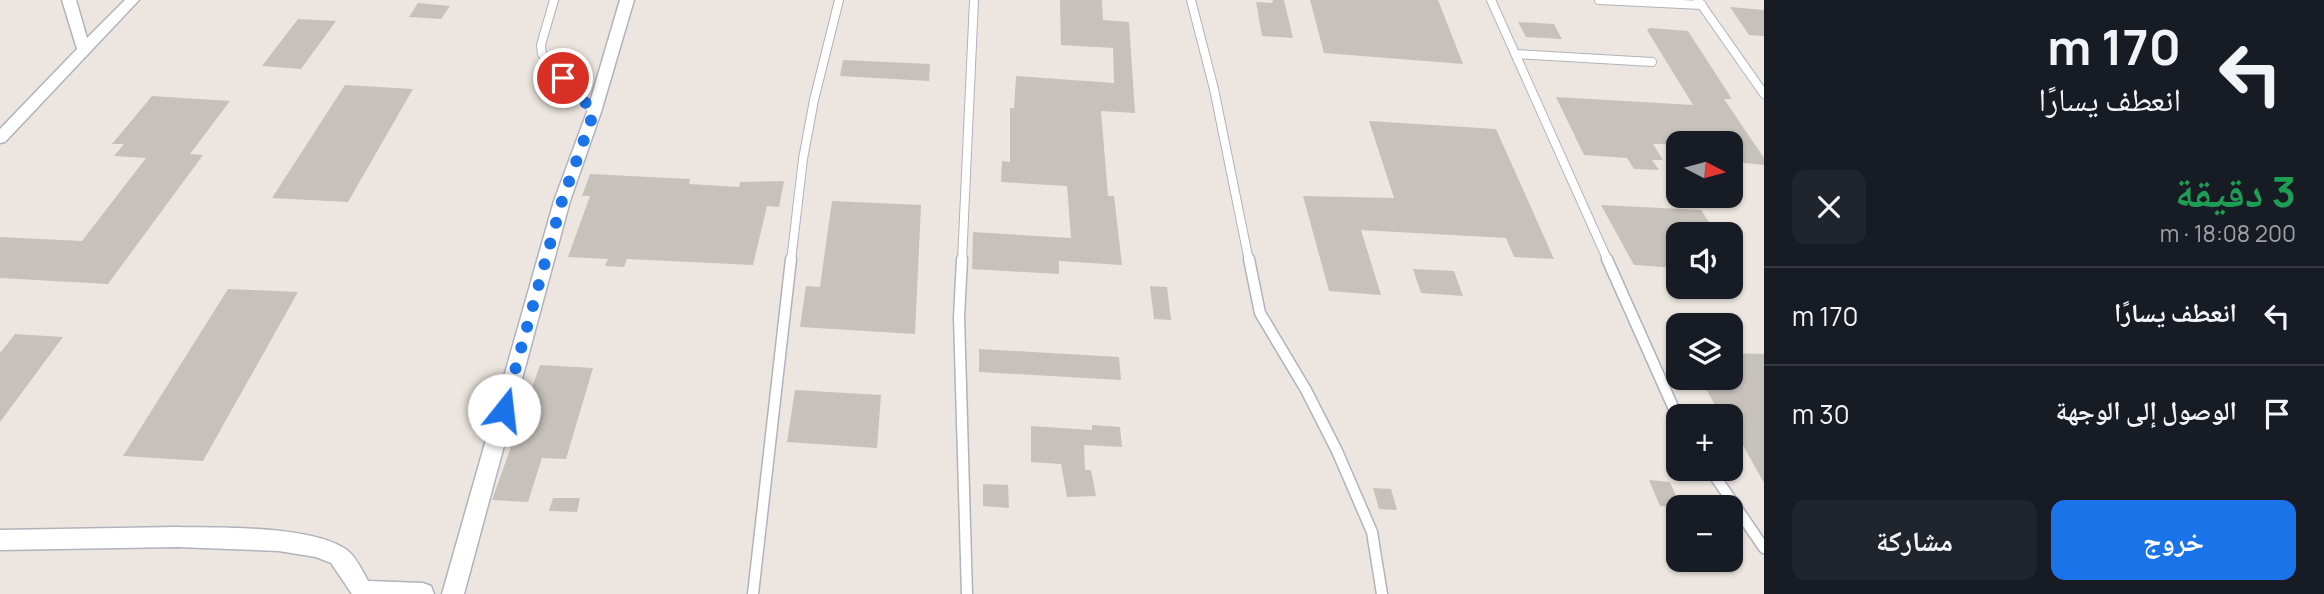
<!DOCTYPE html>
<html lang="ar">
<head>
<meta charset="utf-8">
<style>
	:root { --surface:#171b24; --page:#20242c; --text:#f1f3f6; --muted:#9ea1a6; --line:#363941; --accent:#1a73e8 }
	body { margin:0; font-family:Manrope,"Noto Naskh Arabic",sans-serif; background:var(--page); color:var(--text); direction:rtl; height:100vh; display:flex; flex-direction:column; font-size:26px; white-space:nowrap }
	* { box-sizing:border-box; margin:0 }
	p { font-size:23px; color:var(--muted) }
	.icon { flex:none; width:38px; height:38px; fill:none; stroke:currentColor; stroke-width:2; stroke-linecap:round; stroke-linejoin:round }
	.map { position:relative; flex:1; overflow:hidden; direction:ltr }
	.details { display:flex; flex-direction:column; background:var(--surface); width:560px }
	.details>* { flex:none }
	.hud { background:#171b24; color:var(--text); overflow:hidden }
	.needle { width:46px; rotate:96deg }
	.buttons { position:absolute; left:1666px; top:131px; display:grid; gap:14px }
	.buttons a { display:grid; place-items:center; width:77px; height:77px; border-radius:14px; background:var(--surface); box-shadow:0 2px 5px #0004; font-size:35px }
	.pin { position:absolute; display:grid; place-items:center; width:60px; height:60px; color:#fff; margin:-30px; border:4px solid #fff; border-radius:50%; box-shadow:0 2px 7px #0007 }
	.me { position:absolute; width:77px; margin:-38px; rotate:16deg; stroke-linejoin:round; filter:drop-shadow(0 0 5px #0008) }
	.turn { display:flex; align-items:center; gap:24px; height:147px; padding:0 28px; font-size:32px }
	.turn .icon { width:91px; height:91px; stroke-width:2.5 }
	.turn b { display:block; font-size:49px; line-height:60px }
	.round { display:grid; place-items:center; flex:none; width:74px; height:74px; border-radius:14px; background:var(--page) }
	.summary { display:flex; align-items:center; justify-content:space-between; height:119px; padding:0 28px }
	h1 { font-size:42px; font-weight:700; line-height:52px; color:#1e9e55 }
	.action { display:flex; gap:14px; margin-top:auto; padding:14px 28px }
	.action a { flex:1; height:80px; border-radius:14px; background:var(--accent); color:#fff; font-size:28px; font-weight:700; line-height:80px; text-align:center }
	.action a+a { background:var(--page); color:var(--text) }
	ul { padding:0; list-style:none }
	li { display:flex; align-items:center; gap:21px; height:98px; padding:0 28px; border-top:2px solid var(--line) }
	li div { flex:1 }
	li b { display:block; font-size:26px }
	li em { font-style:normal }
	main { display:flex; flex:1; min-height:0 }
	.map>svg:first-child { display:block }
</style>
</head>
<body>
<main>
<section class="details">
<div class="hud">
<div class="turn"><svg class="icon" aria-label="left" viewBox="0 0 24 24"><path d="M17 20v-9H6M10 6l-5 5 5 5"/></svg><div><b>170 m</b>انعطف يسارًا</div></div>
</div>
<div class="summary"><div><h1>3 دقيقة</h1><p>200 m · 18:08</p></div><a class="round"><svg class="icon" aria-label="close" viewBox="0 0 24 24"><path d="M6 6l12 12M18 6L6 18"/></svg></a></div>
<ul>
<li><svg class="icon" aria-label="left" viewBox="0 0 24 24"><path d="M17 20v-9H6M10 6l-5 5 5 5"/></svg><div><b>انعطف يسارًا</b></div><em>170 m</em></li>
<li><svg class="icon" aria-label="arrive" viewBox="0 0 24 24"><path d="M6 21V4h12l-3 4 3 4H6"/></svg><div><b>الوصول إلى الوجهة</b></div><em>30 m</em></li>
</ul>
<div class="action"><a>خروج</a><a>مشاركة</a></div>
</section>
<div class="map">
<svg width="1764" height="594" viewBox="0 0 1764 594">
	<rect width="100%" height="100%" fill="#ede6e0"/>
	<!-- building -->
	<path fill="#c6c1bb" d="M1060,0H1102L1103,20L1129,22L1135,113L1101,111L1108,196H1114L1122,265L1059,261V274L972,269L973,232L1071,238L1067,186L1001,182L1002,161L1010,162V108H1014L1016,76L1114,83L1113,48L1061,45Z
		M1273,0H1284L1293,38L1262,36L1256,2L1272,3Z
		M1310,0H1438L1463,64L1324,53Z
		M418,3L450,6L441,19L409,17Z
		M1730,7L1764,10V36L1749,35Z
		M298,19L336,21L301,69L262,66Z
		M1518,22L1554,24L1562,39L1526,37Z
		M1650,28L1688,31L1732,99H1724L1764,158V165L1744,163L1741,158H1731V144H1653L1663,160H1652L1659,170L1634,169L1627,158L1584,155L1556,97L1693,105L1647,30Z
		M843,60L930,64L929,81L840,76Z
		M345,85L413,89L348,202L272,198Z
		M152,96L230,101L190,154L203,155L108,284L0,278V237L82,241L146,158L114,156L124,144H112Z
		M1369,121L1496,129L1554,259L1514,257L1506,238L1361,230L1381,295L1329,291L1303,196L1394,198Z
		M590,174L690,179L689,184L739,187L740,182L784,181L779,207L767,206L753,265L627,259L624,267L605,266L608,259L568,257L590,196H582Z
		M832,201L921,205L915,334L800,327L806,286L820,287Z
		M1601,205L1701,210L1717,234H1678V268L1634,265Z
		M1413,269L1454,271L1463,296L1421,293Z
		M1150,286L1167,287L1171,320L1154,319Z
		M228,289L298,292L203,461L123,456Z
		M15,334L63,337L0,422V353Z
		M979,349L1119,357L1121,380L979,372Z
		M1731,353L1764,354V483L1731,424V416H1726L1722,409H1717L1700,378H1731Z
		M540,365L593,368L566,459L542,458L528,502L492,500Z
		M795,390L881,395L877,448L787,442Z
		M1092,425L1120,427L1122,447L1084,445L1085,470H1091L1096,496L1067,497L1061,464L1031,462V426L1092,430Z
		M1649,480L1670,482L1681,508L1660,506Z
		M983,484L1008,485L1009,508L983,506Z
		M1373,488L1391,489L1397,510L1379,509Z
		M553,498H580L577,512L549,511Z"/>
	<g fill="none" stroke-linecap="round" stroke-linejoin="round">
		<defs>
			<path id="service-far1" d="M554,0L541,45L542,54L594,112
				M1191,0L1214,89L1249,261
				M1491,0L1608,261
				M1599,0L1702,5
				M1698,0L1764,94
				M1517,54L1652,62
				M791,261L803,159L814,100L839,0
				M962,261L974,0"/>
			<path id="service" d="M962,259L959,317L967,594
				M1249,259L1260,313L1306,390L1337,451L1372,532L1382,594
				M1607,259L1678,418
				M1710,469L1764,548
				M753,594L791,259"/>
			<path id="minor" d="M62,0H76L87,38L125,0H139L5,142L0,143V129L77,49Z
				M620,0H634L601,112L570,201L464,594H442L554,201L587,112Z
				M177,527C220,528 312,525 347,550C356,557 362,570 368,581L423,583L431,586L434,594H352L331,563L316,557L279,551L177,547L0,550V530Z"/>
		</defs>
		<!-- service-far1 casing -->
		<use href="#service-far1" stroke="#b0b3bc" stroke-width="10"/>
		<!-- service casing -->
		<use href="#service" stroke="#b0b3bc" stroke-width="13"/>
		<!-- minor casing -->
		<use href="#minor" stroke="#b0b3bc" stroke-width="3"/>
		<!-- service-far1 -->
		<use href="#service-far1" stroke="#fff" stroke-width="8"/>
		<!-- service -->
		<use href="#service" stroke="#fff" stroke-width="10"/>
		<!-- minor -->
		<use href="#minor" fill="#fff" fill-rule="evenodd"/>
	</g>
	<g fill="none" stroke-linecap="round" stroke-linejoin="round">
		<!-- route -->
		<path stroke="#1a73e8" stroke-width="12" stroke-dasharray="0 21.6" d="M504,410L562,201L594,112L563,78"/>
	</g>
</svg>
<div class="buttons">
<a><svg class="needle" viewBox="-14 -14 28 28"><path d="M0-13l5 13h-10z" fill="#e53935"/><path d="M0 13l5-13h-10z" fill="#9ea1a6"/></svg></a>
<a><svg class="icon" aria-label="sound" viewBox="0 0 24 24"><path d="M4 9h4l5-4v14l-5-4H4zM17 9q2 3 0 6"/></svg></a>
<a><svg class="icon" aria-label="layers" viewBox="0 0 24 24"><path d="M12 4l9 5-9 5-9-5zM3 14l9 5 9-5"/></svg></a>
<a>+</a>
<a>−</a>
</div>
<div class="pin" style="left:563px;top:78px;background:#d93025"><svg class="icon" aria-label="arrive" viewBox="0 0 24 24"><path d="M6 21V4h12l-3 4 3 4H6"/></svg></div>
<svg class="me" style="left:504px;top:410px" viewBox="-20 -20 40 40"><circle r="19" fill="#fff"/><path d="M0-13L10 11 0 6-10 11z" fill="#1a73e8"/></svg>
</div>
</main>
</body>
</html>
